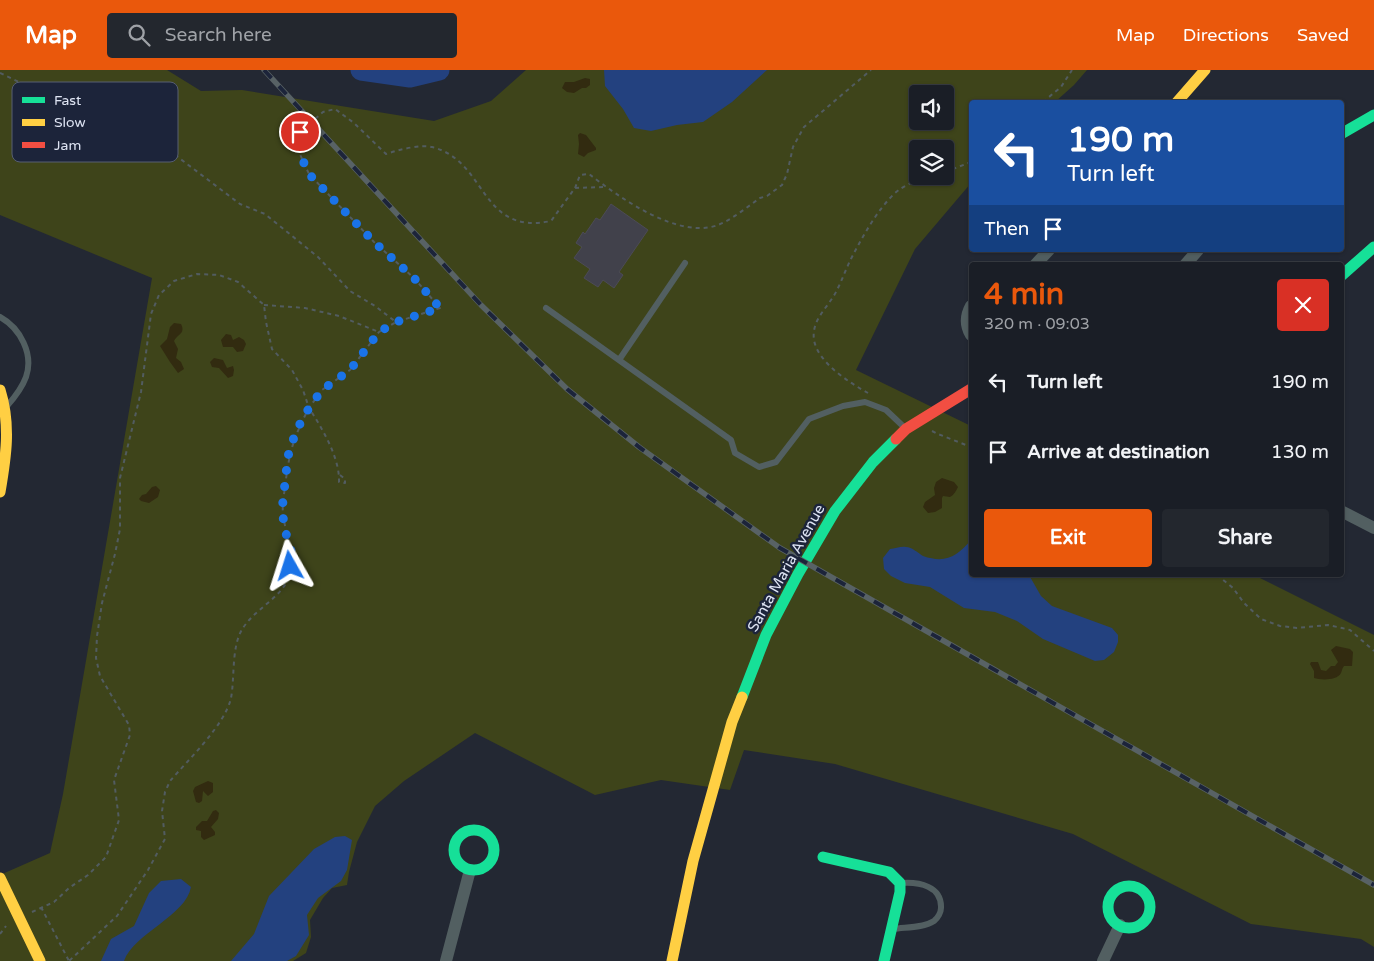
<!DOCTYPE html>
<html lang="en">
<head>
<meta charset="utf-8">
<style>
	:root { --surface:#1a1e26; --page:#23272e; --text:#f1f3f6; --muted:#9fa2a7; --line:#383c43; --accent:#ea580c }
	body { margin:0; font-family:"Varela Round",sans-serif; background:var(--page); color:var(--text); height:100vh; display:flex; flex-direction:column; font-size:19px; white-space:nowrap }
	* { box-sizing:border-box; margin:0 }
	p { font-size:16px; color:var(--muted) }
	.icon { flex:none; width:28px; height:28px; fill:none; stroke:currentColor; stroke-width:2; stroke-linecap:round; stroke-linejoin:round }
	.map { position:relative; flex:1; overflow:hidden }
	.sheet { position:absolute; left:969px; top:192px; width:375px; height:315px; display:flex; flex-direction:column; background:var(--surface); border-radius:5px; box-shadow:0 1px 4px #0004,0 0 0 1px var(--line) }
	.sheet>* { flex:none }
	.banner { position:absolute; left:969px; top:30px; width:375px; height:152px; border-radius:5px; box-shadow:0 1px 4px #0004,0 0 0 1px var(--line); background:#1a4fa0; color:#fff; overflow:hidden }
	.tools { position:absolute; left:909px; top:15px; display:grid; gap:10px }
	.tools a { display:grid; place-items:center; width:45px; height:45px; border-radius:5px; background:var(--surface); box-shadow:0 1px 4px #0004,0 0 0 1px var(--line); font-size:25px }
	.pin { position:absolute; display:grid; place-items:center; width:42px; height:42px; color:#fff; margin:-21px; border:2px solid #fff; border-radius:50%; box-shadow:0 1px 5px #0007 }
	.me { position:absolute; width:55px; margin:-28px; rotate:354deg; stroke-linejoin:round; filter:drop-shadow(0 0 4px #0008) }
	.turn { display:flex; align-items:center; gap:18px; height:105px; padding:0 15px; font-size:22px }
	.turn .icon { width:65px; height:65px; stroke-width:2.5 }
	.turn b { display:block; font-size:35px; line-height:42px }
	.then { display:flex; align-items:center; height:48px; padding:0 15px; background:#0003; gap:10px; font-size:19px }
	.round { display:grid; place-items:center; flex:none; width:52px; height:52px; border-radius:5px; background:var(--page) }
	.head { display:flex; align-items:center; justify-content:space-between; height:85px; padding:0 15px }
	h1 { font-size:30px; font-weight:700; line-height:38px; color:var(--accent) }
	.cta { display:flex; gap:10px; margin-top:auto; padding:10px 15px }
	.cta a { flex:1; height:58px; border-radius:5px; background:var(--accent); color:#fff; font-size:20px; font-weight:700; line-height:58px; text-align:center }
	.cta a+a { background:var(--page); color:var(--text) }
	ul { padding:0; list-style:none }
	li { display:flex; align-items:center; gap:15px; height:70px; padding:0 15px }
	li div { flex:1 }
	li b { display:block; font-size:19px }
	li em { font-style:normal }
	header { display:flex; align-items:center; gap:30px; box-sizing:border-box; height:70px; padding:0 25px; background:var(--accent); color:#fff }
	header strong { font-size:24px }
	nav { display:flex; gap:28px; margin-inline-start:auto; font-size:18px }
	.search { width:350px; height:45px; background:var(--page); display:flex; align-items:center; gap:12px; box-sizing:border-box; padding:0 18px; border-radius:5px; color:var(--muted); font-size:19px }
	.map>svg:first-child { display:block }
</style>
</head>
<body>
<header>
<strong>Map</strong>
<div class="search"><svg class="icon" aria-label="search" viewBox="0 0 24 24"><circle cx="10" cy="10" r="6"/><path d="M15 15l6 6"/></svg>Search here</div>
<nav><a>Map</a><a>Directions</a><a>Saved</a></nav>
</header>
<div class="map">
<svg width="1374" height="891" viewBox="0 0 1374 891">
	<rect width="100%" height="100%" fill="#232833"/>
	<!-- green -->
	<path fill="#3e441a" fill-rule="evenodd" d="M0,0H167L201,21L242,20L434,51L491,31L526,0H1087L1074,15L1055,32H971V113L915,179L856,300L971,356V505H1254L1374,565V877L1361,869L1251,854L1073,764L835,694L744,680L730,720L661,710L595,725L475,663L404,711L375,736L357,772L349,802L347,815L332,818L323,828L310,850L311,867L306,883L293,891H0V805L50,783L63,724L152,208L0,145ZM918,24H945V51H918ZM918,79H945V106H918Z"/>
	<!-- sand -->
	<path fill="#322b10" d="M585,8L590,9V15L586,18H582L574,23L567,22L562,18L565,12H574Z
		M580,63L586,65L596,78V80L588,83L584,87L578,84L579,74L578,65Z
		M174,253L181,254C186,264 177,264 174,271L178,279L176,288L181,292L184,299L178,303L170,292L160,276L167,269L170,257Z
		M226,264L231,265L233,270L239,267L244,270L246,274L243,281L237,282L233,277H223L221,270Z
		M214,288L223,290L227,298L233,296L234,300L233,306L228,308L219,298L212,297L210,292Z
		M942,408L954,412L958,417C956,421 954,425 950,427L943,426L942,428V438L935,442L928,443L923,437L925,432L935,425L934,418L936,412Z
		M156,416L160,420L158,427L149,433L141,431L139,429L142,425L146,424L152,417Z
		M1336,576L1350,579L1353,582L1352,596H1344C1342,598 1342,601 1341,603C1337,611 1320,610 1314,608V601L1310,594L1311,592H1318L1321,600L1326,601L1331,596H1335L1338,592L1331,580Z
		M208,711L213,713V722L208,726L203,721L202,731L199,733L196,732L193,721L195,717Z
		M216,740L219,743L218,749L211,757L215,762V765L204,770L201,767V761L196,760V757L202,751H207L213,741Z"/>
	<!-- water -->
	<path fill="#23417f" d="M604,0H767L732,32L703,52L677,55L651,61L634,58L623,39L605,16Z
		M971,470V505H1029L1041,526L1052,536L1112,558L1118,565V572L1114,582L1104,590L1095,591L1043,569L1017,551L995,542L964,538L930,517L905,513L891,506L884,499L883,488L890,479C895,479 901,476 906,477C912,477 918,483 923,486C946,494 957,486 971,470Z
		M345,766L352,770L347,800L341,811L318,828L307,845L309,865L296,886L287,891H231L254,864L269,826L314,779L335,767Z
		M181,809L191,817C186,846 134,863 124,891H101L111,869L134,856L149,823L161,811Z"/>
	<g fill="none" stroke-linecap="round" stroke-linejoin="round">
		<!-- river -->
		<path stroke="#23417f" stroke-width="21" d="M361,0L410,7L439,0"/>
	</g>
	<!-- building -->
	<path fill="#41414b" stroke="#4c4b56" d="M611,134L648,160L619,202L623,205L614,218L603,210L598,217L584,208L590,199L574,188L582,177L576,173L583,162L585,164L596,148L600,150Z"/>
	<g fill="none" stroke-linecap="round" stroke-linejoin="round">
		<!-- path -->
		<path stroke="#525c60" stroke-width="2" stroke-dasharray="4 4" stroke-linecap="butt" d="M0,3L21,13L35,16L71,15L84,20L111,46L150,66L240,134L265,144L318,187L350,221L375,236L396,252
			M1043,32L1061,17L1072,0
			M945,102L971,92
			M575,118L580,105L589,104C619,127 678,170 718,155C733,149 747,137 760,128L767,126L782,115L787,104L793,77L804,57L871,0
			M264,235L305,238L339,246L379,262
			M868,323C850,313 818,293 814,270C811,249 829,237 837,220C843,208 847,196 853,185C864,164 877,141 893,125C904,114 917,111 931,106
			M932,361L938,364L971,377
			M340,405L345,409V413L339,412C340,388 322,358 309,338L322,320L350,300L379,262L396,252L440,238L414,208L374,172L309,104L298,80L300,62L323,42L335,39L354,53L386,84C398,80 420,74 432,77C488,91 479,166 551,151L575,118L605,117
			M1217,505L1233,518L1244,533L1261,549L1280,556L1297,558L1328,555L1342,558L1350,560L1374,581
			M41,837L69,891
			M32,842L54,832L69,818L88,805L106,787L119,750L114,710L130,665L129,655L100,606L96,588L97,566L102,533L115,484L120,459V408L141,322L151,244L159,225L174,211L197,204L219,205L238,212L264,235L266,252L272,279L292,300L303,320L309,338C293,368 289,383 285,417C284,425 282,435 283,443C285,464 296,486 289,507C281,528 255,539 243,558C231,576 235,607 231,628C225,655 188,690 170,711L165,722L162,741L165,769L148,800L117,846L69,891
			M0,864L6,856"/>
		<!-- lane -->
		<path stroke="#525f61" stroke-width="6" d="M546,238L731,370L735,383L759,397L776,392L809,349L843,336L865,332L886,340L905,358
			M0,247C20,258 34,284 26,307C22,318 15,327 7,336
			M619,290L685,193
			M893,859C906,857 923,858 934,851C938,848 941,842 941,838C942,816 919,812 902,813"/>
		<!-- street -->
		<path stroke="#525f61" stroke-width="12" d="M1035,195L1049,180
			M1185,195L1198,180
			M971,236C966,245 965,255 971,265
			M1341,441L1374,458
			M446,891L470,800
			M1103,891L1120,855"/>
		<!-- fast -->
		<path stroke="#16e098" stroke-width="11" d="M1341,64L1374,45
			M1341,206L1374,177
			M742,627L766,565L798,504L835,441L873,392L896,369
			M454 780a20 20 0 1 1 40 0a20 20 0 1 1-40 0Z
			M823,787L889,802L900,813V822L884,891
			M1108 837a21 21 0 1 1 42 0a21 21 0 1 1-42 0Z"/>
		<!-- slow -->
		<path stroke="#ffcf43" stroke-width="11" d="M1177,32L1205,0
			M0,320C11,355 6,387 0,422
			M0,808L40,891
			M672,891L693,791L732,652L742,627"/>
		<!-- jam -->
		<path stroke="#f24e42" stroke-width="11" d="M896,369L906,359L971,319"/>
		<defs>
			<path id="rail" d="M264,0L481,235L567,319L639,377L780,478L1374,815"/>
		</defs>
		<!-- rail casing -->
		<use href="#rail" stroke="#586265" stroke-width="5.5"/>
		<!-- rail -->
		<use href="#rail" stroke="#1c243a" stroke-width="4" stroke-dasharray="11" stroke-linecap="butt"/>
	</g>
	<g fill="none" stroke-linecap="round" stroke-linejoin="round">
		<!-- route -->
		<path stroke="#1a73e8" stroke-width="9" stroke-dasharray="0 16.2" d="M290,496L292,484L285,460L282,440L288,386L296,361L309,338L322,320L350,300L379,262L396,252L440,238L414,208L374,172L309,104L298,80L300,62"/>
	</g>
	<g text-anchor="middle" stroke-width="5" stroke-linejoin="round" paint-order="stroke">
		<!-- street labels -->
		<g font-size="15" fill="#dee4f3" stroke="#1c243a">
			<text transform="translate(786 498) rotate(-61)" y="5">Santa Maria Avenue</text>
		</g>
	</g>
	<!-- legend -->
	<rect x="12" y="12" width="166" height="80" rx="8" fill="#1c243a" stroke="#565e72" stroke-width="1"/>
	<rect x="22" y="27" width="23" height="6" fill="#16e098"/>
	<rect x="22" y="49" width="23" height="7" fill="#ffcf43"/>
	<rect x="22" y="72" width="23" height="6" fill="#f24e42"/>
	<g font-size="14" fill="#dee4f3">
		<text x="54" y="35">Fast</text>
		<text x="54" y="57">Slow</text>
		<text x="54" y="80">Jam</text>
	</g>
</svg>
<div class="tools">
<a><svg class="icon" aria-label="sound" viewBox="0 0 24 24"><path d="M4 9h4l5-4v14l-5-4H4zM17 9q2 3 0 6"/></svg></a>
<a><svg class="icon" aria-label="layers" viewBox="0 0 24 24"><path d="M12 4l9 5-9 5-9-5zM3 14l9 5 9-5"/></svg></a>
</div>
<div class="pin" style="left:300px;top:62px;background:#d93025"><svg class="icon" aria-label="arrive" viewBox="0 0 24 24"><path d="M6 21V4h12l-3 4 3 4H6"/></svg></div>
<svg class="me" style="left:290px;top:496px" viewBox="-20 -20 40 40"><path d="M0-17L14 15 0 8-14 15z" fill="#1a73e8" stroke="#fff" stroke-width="4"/></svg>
<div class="banner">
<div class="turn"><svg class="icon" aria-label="left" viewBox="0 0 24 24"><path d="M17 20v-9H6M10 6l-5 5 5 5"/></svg><div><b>190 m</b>Turn left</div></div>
<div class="then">Then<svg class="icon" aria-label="arrive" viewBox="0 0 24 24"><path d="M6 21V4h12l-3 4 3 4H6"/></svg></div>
</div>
<section class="sheet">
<div class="head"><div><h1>4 min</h1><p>320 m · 09:03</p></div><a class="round" style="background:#d93025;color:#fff"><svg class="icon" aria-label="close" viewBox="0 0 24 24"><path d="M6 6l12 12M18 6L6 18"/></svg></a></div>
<ul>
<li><svg class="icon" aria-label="left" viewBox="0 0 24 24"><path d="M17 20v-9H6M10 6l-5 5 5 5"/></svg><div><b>Turn left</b></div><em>190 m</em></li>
<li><svg class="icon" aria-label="arrive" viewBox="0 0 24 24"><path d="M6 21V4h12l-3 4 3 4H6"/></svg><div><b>Arrive at destination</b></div><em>130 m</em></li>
</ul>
<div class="cta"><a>Exit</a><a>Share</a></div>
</section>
</div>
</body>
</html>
